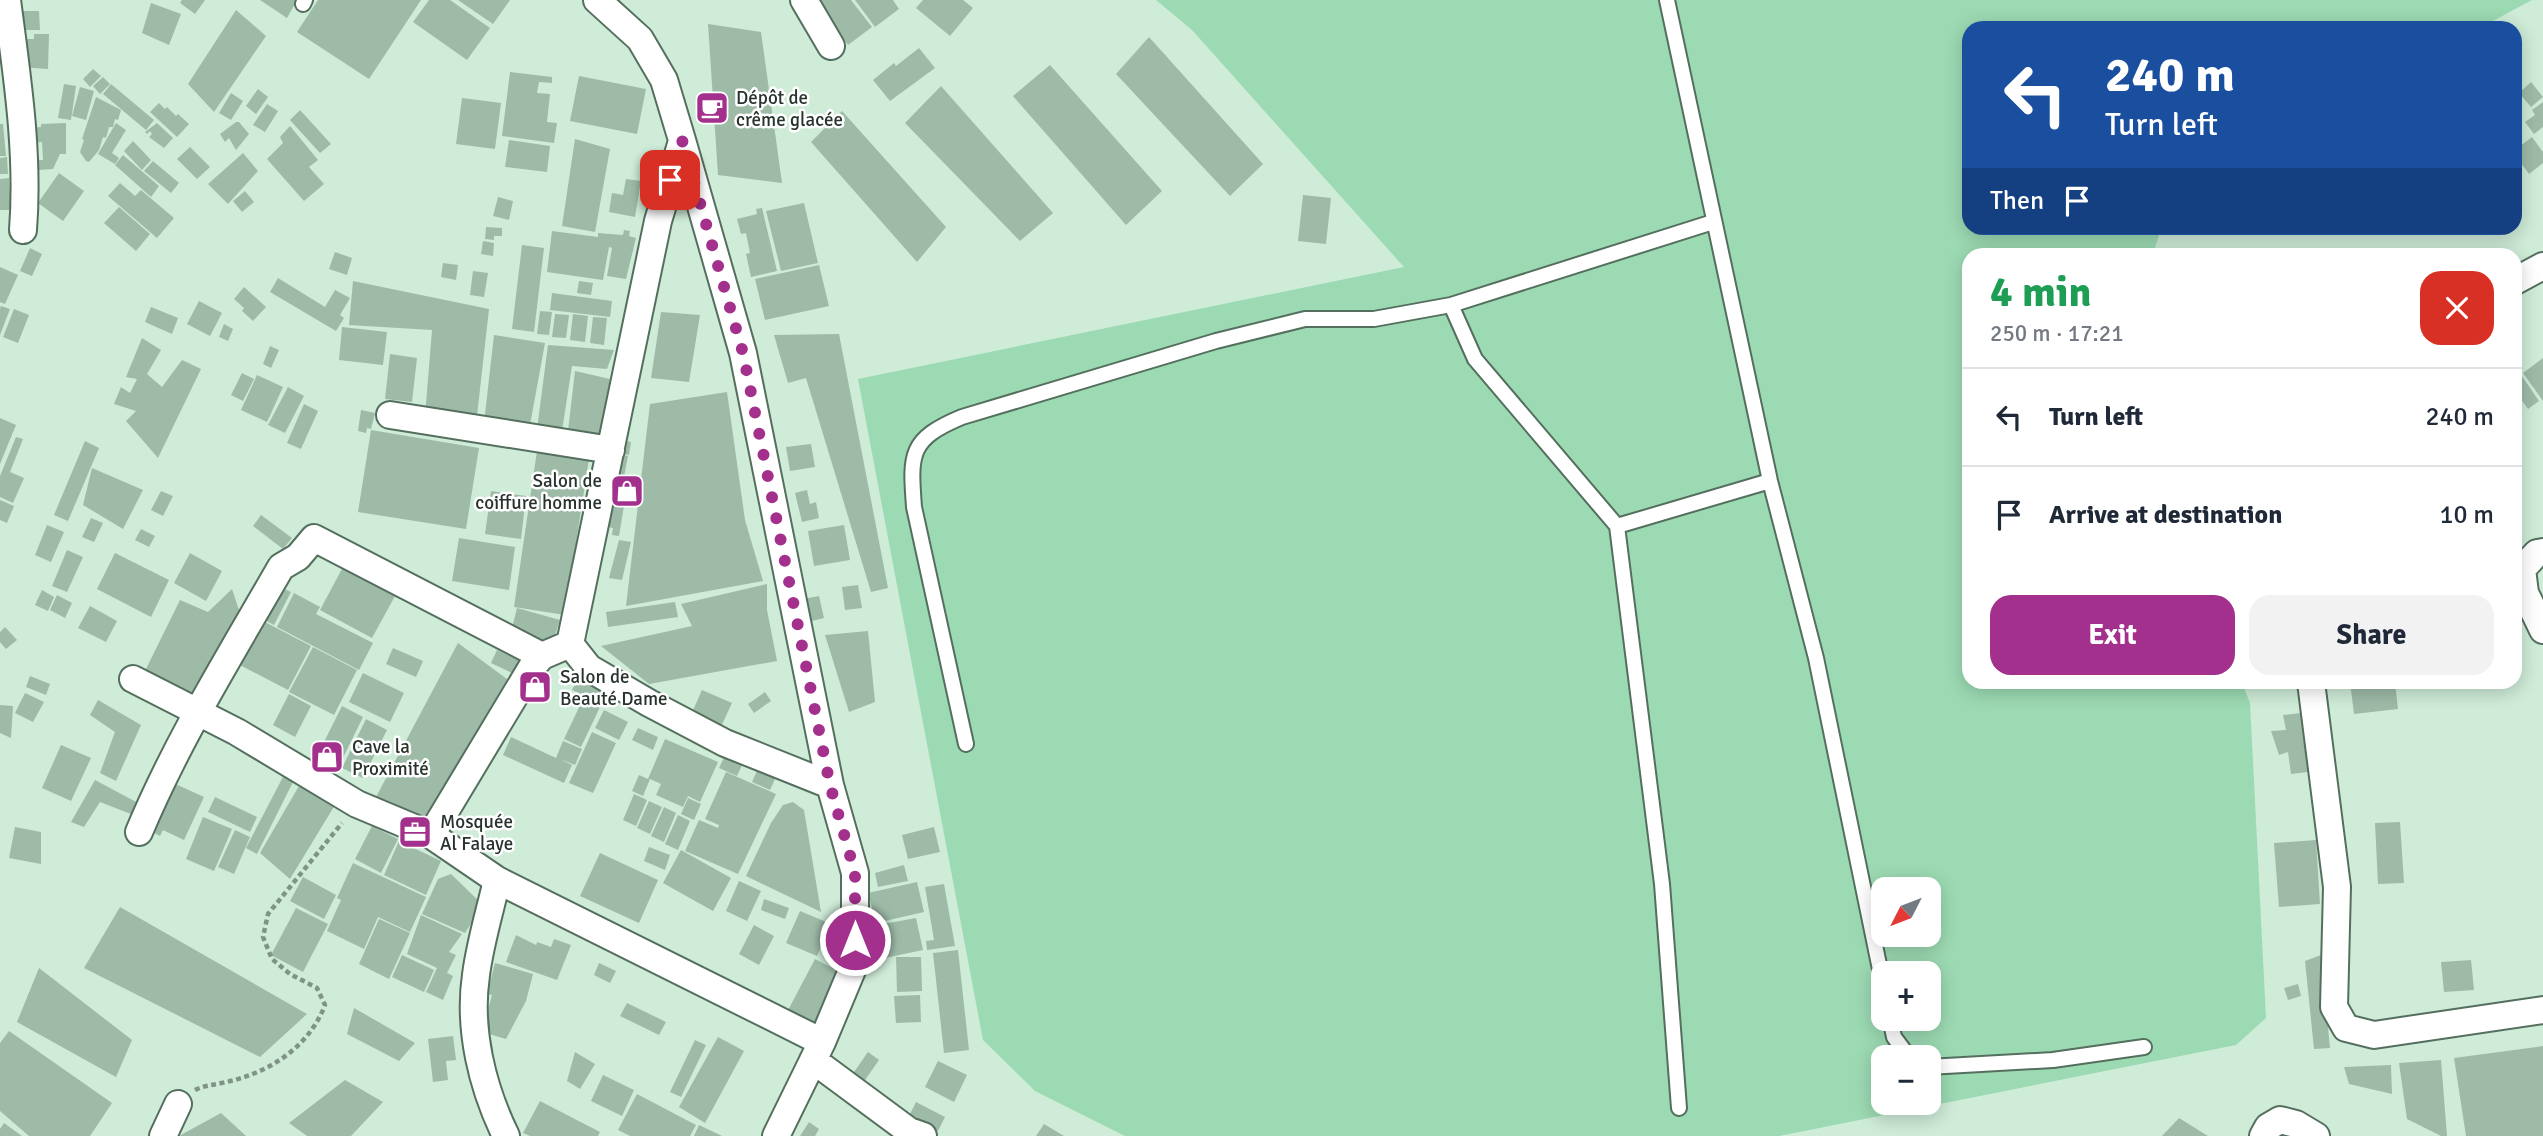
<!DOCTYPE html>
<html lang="en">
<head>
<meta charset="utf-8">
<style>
	:root { --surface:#fff; --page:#f2f2f3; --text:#1f2937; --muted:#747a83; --line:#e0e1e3; --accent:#a2308c }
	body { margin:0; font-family:Signika,sans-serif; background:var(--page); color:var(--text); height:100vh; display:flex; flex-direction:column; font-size:26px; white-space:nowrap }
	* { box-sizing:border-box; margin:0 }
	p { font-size:23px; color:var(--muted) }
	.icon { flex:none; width:38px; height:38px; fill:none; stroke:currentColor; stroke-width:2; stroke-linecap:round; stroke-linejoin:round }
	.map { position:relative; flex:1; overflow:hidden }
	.details { position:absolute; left:1962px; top:248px; width:560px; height:441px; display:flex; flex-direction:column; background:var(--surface); border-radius:21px; box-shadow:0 4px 18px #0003 }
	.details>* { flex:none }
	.hud { position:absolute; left:1962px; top:21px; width:560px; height:214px; border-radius:21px; box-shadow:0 4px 18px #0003; background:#1a4fa0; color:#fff; overflow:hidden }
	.needle { width:46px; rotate:228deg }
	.buttons { position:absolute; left:1871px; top:877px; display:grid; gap:14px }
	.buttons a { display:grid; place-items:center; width:70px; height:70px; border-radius:14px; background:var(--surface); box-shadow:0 4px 18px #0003; font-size:35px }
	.pin { position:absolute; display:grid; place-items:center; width:60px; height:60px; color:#fff; margin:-30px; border-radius:14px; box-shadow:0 4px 10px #0006 }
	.me { position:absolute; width:77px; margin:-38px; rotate:0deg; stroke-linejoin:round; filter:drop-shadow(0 0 5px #0008) }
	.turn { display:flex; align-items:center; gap:24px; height:147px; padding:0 28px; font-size:32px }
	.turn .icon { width:91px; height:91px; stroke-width:2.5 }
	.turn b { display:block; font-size:49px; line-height:60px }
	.then { display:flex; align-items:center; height:66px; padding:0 28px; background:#0003; gap:14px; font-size:26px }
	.round { display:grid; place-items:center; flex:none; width:74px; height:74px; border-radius:21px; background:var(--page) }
	.overview { display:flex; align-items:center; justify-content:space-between; height:119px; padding:0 28px }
	h1 { font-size:42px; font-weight:700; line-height:52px; color:#1e9e55 }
	.primary-button { display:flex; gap:14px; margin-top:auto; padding:14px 28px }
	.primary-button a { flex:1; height:80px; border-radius:21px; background:var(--accent); color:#fff; font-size:28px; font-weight:700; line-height:80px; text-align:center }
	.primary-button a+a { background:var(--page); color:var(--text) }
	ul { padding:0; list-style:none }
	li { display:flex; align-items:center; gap:21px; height:98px; padding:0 28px; border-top:2px solid var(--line) }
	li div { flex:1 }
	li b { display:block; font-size:26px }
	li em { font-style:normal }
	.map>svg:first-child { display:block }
</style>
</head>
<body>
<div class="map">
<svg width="2543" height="1136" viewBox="0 0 2543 1136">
	<rect width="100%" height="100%" fill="#ceecd8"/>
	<!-- green -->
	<path fill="#9cdab3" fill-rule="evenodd" d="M1156,0H2532L2480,28H1969V228H2161L2153,255L1969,256V682L2242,683L2250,703L2266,1018L2236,1045L1779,1136H1125L1035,1091L983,1040L858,379L1404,267L1192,30ZM1883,889H1928V934H1883ZM1883,973H1928V1018H1883ZM1883,1057H1928V1102H1883Z"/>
	<!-- building -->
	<path fill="#9ebba8" d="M182,0H205L195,14L180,3Z
		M260,0H297L287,18Z
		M318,0H421L369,79L297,32Z
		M429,0H450L490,28L467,60L413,22Z
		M458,0H510L493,24Z
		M815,0H851L872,27L848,45Z
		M855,0H893L899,9L875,27Z
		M923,0H963L973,8L950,36L916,8Z
		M151,3L181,14L169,45L142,33Z
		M236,10L266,36L214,112L188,84Z
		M13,11H39L40,30H13Z
		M708,24L761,32L782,183L718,175Z
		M34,34H49L48,69L19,67L22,39H34Z
		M1149,37L1263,164L1230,196L1116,74Z
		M919,48L935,68L890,101L873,80L894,63L896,66Z
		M1050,65L1162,191L1126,225L1013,96Z
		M93,69L101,76L90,87L83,79Z
		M510,72L552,77V83L539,82L537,93L550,94L547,122L557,123L554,143L502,136Z
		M579,76L646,89L637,134L570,121Z
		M103,77L110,84L100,94L93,86Z
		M2531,82L2543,97L2531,107L2519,93Z
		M64,84L76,86L71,120L58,118Z
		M111,84L154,120L146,130L103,94Z
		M941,86L1053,213L1020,241L905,123Z
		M80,87L94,91L86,120L72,116Z
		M258,89L268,97L256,114L246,106Z
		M231,93L243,101L231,120L219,113Z
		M96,97L121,110L118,120L115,119L113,127H109L106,138L103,137L99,150L89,162L86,161L80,152L84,140L82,139Z
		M462,98L501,103L495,149L456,144Z
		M2543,102V127L2534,134L2525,122L2535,115L2532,110Z
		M159,103L165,109L167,107L176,116L178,114L189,124L177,137L150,112Z
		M267,104L278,111L265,132L253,125Z
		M300,110L331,144L320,153L290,120Z
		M842,111L946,227L917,262L811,142Z
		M236,122H239L249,134L236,150L229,138L225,142L220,134Z
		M66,123V154H60L53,169L38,170L37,160H43L42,142L30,143L29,128L41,127V124Z
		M116,123L126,130L112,153L119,158L115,164L98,154Z
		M157,123L173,138L164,148L149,137L152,134L150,131L147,134L145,132Z
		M0,124H3L6,156H0Z
		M290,126L318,160L309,167L324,184L304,201L267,159L283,143L280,137Z
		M2532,137L2543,152V163L2529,174L2515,155V150Z
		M575,139L610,149L595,232L562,226Z
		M509,140L550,146L547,172L505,167Z
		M133,141L151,160L142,170L124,151Z
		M190,147L210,167L197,179L177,159Z
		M243,153L258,171L228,204L208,184Z
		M123,155L159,186L151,197L115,165Z
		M7,157L8,174H0V158Z
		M153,161L179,183L171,193L144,171Z
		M59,173L84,191L63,221L38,203Z
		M9,178L11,210H0V179Z
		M626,179L641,181L635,217L609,212L612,193L623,195Z
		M120,183L135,196L141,190L174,218L157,238L108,196Z
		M245,191L254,202L242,212L233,201Z
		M1303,195L1331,198L1326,244L1298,241Z
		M498,197L513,201L509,220L493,216Z
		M804,203L818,263L781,271L766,211Z
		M119,207L150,234L136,251L104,223Z
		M762,208L777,271L751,277L746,254L750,253L746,233L741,234L737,219L757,214L756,209Z
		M486,227L502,228V236H494V240L485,239Z
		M624,230L630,231L629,236L636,238L626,279L607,276L612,248L609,247L603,280L547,272L552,231L598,237V233L623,235Z
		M483,241L494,243L493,256L481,254Z
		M522,245L544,248L534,332L512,329Z
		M30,248L42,254L32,276L20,271Z
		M335,252L352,258L347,275L329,269Z
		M443,263L458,265L456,280L441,277Z
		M819,265L829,306L765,320L755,279Z
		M0,267L18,275L5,304L0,302Z
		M473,271L488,273L484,297L470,295Z
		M278,278L325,307L335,290L350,298L340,315L344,318L336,331L270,292Z
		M353,281L489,309L477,416H425L432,330L349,325Z
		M579,281L593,283L591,295L577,293Z
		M244,287L266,307L253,321L242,311L244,308L234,299Z
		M552,293L612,301L610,317L550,310Z
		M199,301L222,313L210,336L187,324Z
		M1,306L10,309L0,335V308Z
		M151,307L178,318L172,334L145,322Z
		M14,309L29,315L18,343L3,337Z
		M540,311L552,312L549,335L537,334Z
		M661,312L700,315L689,382L651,378Z
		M555,314L569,315L566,338L552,337Z
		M573,314L588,316L585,342L570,340Z
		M593,317L607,318L604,345L590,343Z
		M224,324L233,329L228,341L219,337Z
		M342,327L387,332L383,365L339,360Z
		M839,334L888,588L871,592L806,378L788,383L774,335Z
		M494,335L545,343L530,425L484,423Z
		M142,338L161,350L147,374L162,387L182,360L201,369L158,458L126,421L136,411L114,404L121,387L130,393L137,379L126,377Z
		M548,345L614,350L607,369L572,366L562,431L537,429Z
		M270,346L279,350L271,368L263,364Z
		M390,354L417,358L412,402L385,399Z
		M2543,358V401L2523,373Z
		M2515,366L2539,401L2528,409L2515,391Z
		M575,371L610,379L599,439L568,431Z
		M242,373L254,379L243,401L231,395Z
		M257,375L283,387L267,422L241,410Z
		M288,387L304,396L285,433L268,425Z
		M727,392L745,520L763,581L626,606L650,404Z
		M304,404L318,411L301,449L287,443Z
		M361,410L375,413L371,429L367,428L366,433L358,431Z
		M0,418L16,425L0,464Z
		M371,430L479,448L466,529L358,512Z
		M16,437L23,439L10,472L24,478L13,503L0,497V476Z
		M617,439L631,442L629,455L615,452Z
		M85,441L99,448L68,521L54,515Z
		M811,444L815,467L790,471L786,447Z
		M537,451L589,459L565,615L514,607Z
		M613,453L628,456L621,493L607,490Z
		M92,468L143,490L123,529L83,505Z
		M807,490L810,504L816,502L819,518L802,522L795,493Z
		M161,491L173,496L163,516L151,510Z
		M491,491L526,496L521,539L485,534Z
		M0,500L14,506L7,523L0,520Z
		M606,502L624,506L619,536L612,535L613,528L607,527Z
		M261,515L292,538L283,549L253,526Z
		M91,518L103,523L94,542L82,537Z
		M47,525L64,532L51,562L35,555Z
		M844,525L850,560L814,566L808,531Z
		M141,529L155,536L149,547L135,540Z
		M459,538L515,547L509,590L452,581Z
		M619,540L631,542L622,580L609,578Z
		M67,550L83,557L67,592L52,586Z
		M115,553L169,580L151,617L97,589Z
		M190,553L222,571L206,601L174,583Z
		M343,567L395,596L372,638L320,610Z
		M274,584L291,592L274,625L257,616Z
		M767,584V610L777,661L649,684L601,646L692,626L681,604Z
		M858,585L862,608L845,610L842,587Z
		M232,589L242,619L193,700L143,675L180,600L208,612Z
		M42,590L54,597L48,611L35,605Z
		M294,593L320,607L316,614L373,643L359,670L277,627Z
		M57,595L72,603L65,618L50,610Z
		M819,596L824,618L808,622L803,599Z
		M675,602L678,617L608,627L606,612Z
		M90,606L117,621L106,642L78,628Z
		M517,608L560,620L554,639L549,638L546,646L510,636Z
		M259,619L311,646L288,690L236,663Z
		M5,627L17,640L6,649L0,642V632Z
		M868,631L875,702L849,712L825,635Z
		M458,643L515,685L430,822L376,797Z
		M313,647L357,670L334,715L289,692Z
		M393,648L423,661L416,677L386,664Z
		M497,650L520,661L514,674L491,663Z
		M582,670L618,686L608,707L572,690Z
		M363,673L404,693L390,722L349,702Z
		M30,676L50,684L46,695L26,687Z
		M2350,682H2395L2398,709L2354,714Z
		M702,690L732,703L719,731L690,717Z
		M765,692L771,701L754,713L748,704Z
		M25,693L44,702L33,722L15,713Z
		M289,694L311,706L295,737L273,725Z
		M583,699L600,707L581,747L564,739Z
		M98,700L141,725L116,781L100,773L115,732L90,715Z
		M0,705L13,706L11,738L0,733Z
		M342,706L363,717L339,766L317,756Z
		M604,710L628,722L619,740L595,728Z
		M2301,713L2308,772L2291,774L2288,752L2279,755L2271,731L2286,730L2283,715Z
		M366,719L387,730L363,778L342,768Z
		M638,728L658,737L653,750L632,740Z
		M592,732L616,743L593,793L569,783Z
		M511,737L556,758L563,741L582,749L575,765L560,759L572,765L564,783L503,755Z
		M665,739L718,762L700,802L688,796L683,807L656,795L661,784L650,779L643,796L632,791L639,775L648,779Z
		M61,745L91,758L71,801L42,788Z
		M728,749L746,757L737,776L719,768Z
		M760,764L778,772L770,790L752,782Z
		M726,772L776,794L738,874L685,851L699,820L718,828L719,825L705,819Z
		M285,773L295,778L257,854L246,848Z
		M303,779L335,805L290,879L260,853Z
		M95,780L140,804L136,816L100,802L84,827L71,822Z
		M169,781L204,797L184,840L163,830L160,836L147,829Z
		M634,794L647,800L636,826L623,820Z
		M215,797L257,817L250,832L208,812Z
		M688,798L701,804L694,820L681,814Z
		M649,801L662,807L650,834L637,828Z
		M793,802L804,810L821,912L746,876L771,823L783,805Z
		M664,807L676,813L664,842L651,836Z
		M678,815L690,821L678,850L665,844Z
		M203,817L232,829L214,871L186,859Z
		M2400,822L2404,883L2378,884L2375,823Z
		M372,826L398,839L381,873L355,859Z
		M15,827L41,832V864L9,858Z
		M934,827L940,852L908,859L902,835Z
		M235,830L250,837L234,874L218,867Z
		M388,831L425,839L420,849Z
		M2316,840L2320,904L2279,907L2274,843Z
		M399,841L441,861L426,895L384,875Z
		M649,847L670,855L665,870L644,861Z
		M681,850L731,878L713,911L663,883Z
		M600,853L658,880L639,923L580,896Z
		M353,863L426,897L410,932L378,917L364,949L327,931L341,900L337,898Z
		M904,865L908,881L878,887L875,873Z
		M451,874L483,905L465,933L422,914L438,879Z
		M303,877L336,895L324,919L290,901Z
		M739,881L761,891L747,921L726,911Z
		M917,882L924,912L876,923L868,893Z
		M944,884L955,946L927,950L926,941L934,940L925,887Z
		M764,899L789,908L785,919L761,910Z
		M120,907L307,1014L260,1057L84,968Z
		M296,908L328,924L303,972L271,955Z
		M800,911L831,924L817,956L786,943Z
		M421,915L462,934L449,952L456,955L447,973L453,976L443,1000L426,992L437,968L407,954Z
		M916,918L923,950L885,958L878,925Z
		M379,919L410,933L389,979L359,964Z
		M754,925L774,936L759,965L739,954Z
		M516,935L536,945L537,942L551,947L554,939L571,945L557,980L506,962Z
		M958,950L969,1050L944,1053L933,953Z
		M402,955L434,970L424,992L392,977Z
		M2321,955L2330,1048L2314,1049L2305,961Z
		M896,957H921L922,991L897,992Z
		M815,959L844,974L815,1029L786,1014Z
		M2471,960L2474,990L2444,992L2441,962Z
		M495,963L533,974L526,1001L506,1039L482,1032L492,995L487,994Z
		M599,963L616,971L610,983L594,975Z
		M39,968L132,1040L116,1077L17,1022Z
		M2298,984L2301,996L2288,1000L2284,988Z
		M920,995L921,1022L896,1023L894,996Z
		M627,1003L666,1022L659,1035L620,1016Z
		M354,1008L415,1043L399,1061L347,1034Z
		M9,1031L112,1103L90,1136H29L0,1111V1043Z
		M453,1036L456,1060L446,1061L448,1080L433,1082L428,1039Z
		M718,1037L744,1051L705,1123L679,1107Z
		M695,1040L706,1045L681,1097L670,1092Z
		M2543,1046V1136H2466L2454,1058Z
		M575,1052L595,1064L580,1089L567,1081Z
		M868,1052L879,1060L863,1083L852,1075Z
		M2441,1060L2447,1136H2441L2407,1119L2399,1063Z
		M938,1061L967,1075L954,1102L925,1087Z
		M2391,1065L2392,1094L2349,1084L2344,1067Z
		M603,1075L634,1090L622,1116L591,1101Z
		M345,1080L383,1102L351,1136H307L289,1123Z
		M637,1094L696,1125L690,1136H630L618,1130Z
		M540,1101L600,1132L598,1136H530L523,1133Z
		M916,1102L945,1117L938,1131L909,1116Z
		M221,1113L246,1136H179Z
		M2179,1118L2208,1136H2162Z
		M809,1122L819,1129L815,1136H800Z
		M4,1123L22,1136H0V1129Z
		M1044,1124L1064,1136H1036Z
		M699,1125L722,1136H694Z"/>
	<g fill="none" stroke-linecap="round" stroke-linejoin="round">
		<defs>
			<path id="lane" d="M1667,0L1770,481L1816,658L1883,984
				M303,4L305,0
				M1451,305L1475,359L1617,526L1662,884L1679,1108
				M1617,526L1770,481
				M966,744L914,507C910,454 909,439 962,417L1216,341L1305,319H1374L1451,305L1713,222
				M1890,1018L1894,1037L1909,1057
				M1928,1067L2053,1060L2144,1047"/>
			<path id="street" d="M7,0C17,76 29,153 23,230
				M597,0L640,39L664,80L682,140L743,353L830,785L855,873V963L822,1042L776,1136
				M804,0L831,46
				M2515,281L2543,266
				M390,415L611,450
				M2543,552L2537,553L2522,569L2525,593L2543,630
				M570,644L589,668L649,703L725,743L830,785
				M133,679L237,732L357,804L431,835L497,880L822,1042
				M2311,682L2337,887L2334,1007L2346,1028L2374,1035L2543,1010
				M139,832C178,739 231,654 281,567L298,557L314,538L542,656
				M431,835L532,667L542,656L570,644L658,221L682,141
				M497,880C490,911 480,943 476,975C468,1029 482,1087 506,1136
				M813,1060L909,1131L923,1136
				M163,1136L178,1104
				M2263,1136L2268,1127L2280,1120L2296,1124L2316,1136"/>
		</defs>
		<!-- lane casing -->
		<use href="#lane" stroke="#546f5e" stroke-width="18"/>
		<!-- street casing -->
		<use href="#street" stroke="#546f5e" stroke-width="30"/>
		<!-- path -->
		<path stroke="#7f9487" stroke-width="4.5" stroke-dasharray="5 3.5" stroke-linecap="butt" d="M195,1090C205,1085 215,1085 226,1082C269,1073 309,1047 325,1005L317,988L290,974L272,959L263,937L268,914L342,823"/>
		<!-- lane -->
		<use href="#lane" stroke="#fff" stroke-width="14"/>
		<!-- street -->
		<use href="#street" stroke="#fff" stroke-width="26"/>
	</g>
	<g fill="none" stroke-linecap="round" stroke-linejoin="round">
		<!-- route -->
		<path stroke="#a2308c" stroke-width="12" stroke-dasharray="0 21.6" d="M670,180L682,140L743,353L830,785L855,873V940"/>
	</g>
	<!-- icons -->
	<defs>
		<symbol id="cafe-square" viewBox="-11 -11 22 22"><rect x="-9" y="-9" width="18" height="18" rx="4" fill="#a2308c" stroke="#fff"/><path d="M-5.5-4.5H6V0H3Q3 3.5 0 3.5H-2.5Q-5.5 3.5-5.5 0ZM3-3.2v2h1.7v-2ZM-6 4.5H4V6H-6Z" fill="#fff"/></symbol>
		<symbol id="shop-square" viewBox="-11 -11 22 22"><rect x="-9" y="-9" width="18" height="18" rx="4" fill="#a2308c" stroke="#fff"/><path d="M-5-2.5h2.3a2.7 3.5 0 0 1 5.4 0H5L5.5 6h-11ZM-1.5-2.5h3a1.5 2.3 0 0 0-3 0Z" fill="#fff"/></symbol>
		<symbol id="office-square" viewBox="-11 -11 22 22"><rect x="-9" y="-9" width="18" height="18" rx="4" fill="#a2308c" stroke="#fff"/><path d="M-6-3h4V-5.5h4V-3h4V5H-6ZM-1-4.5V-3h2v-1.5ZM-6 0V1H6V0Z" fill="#fff"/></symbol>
	</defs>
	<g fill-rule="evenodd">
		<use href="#cafe-square" x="693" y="89" width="38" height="38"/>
		<use href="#shop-square" x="608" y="472" width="38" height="38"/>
		<use href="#shop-square" x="516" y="668" width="38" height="38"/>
		<use href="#shop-square" x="308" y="738" width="38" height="38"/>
		<use href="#office-square" x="396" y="813" width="38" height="38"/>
	</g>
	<g text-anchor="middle" stroke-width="5" stroke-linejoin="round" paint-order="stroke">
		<!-- poi labels -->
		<g font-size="19" fill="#27332c" stroke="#fff" text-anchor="start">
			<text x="736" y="104">Dépôt de<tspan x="736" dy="22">crême glacée</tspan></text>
			<text x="602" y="487" text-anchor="end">Salon de<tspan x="602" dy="22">coiffure homme</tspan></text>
			<text x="560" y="683">Salon de<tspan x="560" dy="22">Beauté Dame</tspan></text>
			<text x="352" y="753">Cave la<tspan x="352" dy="22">Proximité</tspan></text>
			<text x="440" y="828">Mosquée<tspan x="440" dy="22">Al Falaye</tspan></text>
		</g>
	</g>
</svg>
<div class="buttons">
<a><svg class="needle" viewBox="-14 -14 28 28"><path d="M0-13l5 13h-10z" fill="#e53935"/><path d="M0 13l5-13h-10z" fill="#747a83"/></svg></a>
<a>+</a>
<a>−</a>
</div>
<div class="pin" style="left:670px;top:180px;background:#d93025"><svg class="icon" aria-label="arrive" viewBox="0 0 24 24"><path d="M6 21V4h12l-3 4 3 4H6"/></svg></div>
<svg class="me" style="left:855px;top:940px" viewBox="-20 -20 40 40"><circle r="17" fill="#a2308c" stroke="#fff" stroke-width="3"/><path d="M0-11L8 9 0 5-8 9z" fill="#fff"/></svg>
<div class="hud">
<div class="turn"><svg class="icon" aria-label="left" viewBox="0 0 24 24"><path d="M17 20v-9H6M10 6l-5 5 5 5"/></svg><div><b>240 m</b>Turn left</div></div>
<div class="then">Then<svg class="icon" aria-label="arrive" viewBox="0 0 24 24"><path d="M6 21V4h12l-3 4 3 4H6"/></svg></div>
</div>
<section class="details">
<div class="overview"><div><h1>4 min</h1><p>250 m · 17:21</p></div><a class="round" style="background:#d93025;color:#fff"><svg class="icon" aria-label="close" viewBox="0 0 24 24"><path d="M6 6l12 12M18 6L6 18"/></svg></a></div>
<ul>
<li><svg class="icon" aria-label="left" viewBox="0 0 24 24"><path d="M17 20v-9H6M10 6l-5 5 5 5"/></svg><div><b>Turn left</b></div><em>240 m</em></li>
<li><svg class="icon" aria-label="arrive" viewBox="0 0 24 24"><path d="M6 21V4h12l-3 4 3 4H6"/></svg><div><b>Arrive at destination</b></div><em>10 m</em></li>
</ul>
<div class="primary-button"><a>Exit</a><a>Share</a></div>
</section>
</div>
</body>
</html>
